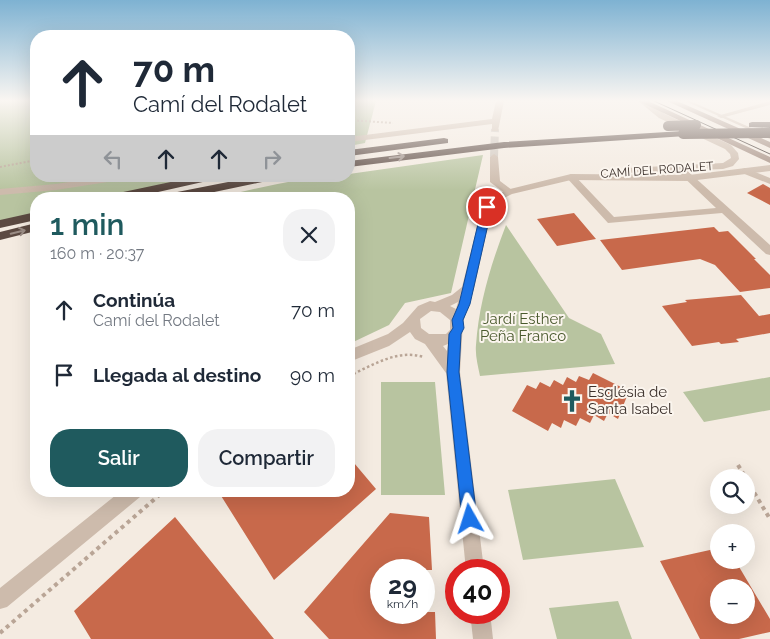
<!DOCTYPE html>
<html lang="es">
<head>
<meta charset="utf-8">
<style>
	:root { --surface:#fff; --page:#f2f2f3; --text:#1f2937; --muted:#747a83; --accent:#1f5a5e }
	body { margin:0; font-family:Raleway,sans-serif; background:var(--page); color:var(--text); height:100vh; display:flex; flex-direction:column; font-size:19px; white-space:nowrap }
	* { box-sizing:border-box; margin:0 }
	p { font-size:16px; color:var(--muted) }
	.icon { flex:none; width:28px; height:28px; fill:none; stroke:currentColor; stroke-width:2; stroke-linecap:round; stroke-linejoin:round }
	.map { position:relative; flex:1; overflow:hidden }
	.panel { position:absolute; left:30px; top:192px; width:325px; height:305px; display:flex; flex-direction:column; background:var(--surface); border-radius:20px; box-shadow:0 5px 20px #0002 }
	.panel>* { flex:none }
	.guide { position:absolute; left:30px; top:30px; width:325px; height:152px; border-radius:20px; box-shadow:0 5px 20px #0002; background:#fff; color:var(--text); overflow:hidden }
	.controls { position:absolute; left:710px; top:469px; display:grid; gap:10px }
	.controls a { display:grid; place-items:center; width:45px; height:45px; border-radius:50%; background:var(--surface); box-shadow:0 5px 20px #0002; font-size:25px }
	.speed { position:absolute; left:370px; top:559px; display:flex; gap:10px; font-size:25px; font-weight:700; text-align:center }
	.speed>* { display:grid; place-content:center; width:65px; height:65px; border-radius:50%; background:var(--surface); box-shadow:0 5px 20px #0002; line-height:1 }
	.speed small { font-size:12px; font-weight:400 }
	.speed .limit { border:8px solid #d22; background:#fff; color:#111 }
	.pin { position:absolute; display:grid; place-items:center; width:42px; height:42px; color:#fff; margin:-21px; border:2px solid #fff; border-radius:50%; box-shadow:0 1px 5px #0007 }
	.me { position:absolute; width:55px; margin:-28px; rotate:354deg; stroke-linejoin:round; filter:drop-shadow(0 0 4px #0008) }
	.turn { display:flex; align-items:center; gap:18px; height:105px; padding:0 20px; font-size:22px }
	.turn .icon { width:65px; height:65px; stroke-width:2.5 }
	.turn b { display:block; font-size:35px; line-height:42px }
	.lanes { display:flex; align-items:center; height:48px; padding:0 20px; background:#0003; justify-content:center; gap:25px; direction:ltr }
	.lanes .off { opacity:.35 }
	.round { display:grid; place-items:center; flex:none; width:52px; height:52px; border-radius:20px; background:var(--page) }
	.headline { display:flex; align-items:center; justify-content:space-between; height:85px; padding:0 20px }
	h1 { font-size:30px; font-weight:600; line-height:38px; color:var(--accent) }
	.primary-button { display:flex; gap:10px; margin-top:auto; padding:10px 20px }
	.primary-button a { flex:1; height:58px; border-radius:20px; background:var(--accent); color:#fff; font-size:20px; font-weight:600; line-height:58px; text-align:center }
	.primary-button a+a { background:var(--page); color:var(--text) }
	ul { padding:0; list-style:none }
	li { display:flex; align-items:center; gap:15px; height:65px; padding:0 20px }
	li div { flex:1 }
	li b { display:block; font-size:19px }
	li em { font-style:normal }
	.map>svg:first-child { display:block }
</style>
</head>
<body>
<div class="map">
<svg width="770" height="639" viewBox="0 0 770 639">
	<rect width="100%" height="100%" fill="#f4ebe1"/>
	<!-- green -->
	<path fill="#b8c4a0" d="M0,101H36V176H212L111,199H36V215L0,223Z
		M349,101H376L365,143L349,146Z
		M483,155L451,293L405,303L389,325L349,344V199H210C255,189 302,176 349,176V174Z
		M506,225L569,318L601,334L615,364L480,376C478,366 475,355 476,345C479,303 491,264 506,225Z
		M770,377V410L704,422L683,392Z
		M381,382H435L445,495H381Z
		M615,479L644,547L523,560L508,490Z
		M618,601L632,639H557L549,608Z"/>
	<!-- building -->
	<path fill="#c8694b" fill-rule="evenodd" d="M763,184L770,188V205L747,193Z
		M574,213L596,239L557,246L537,219Z
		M714,227L719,232L728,231L756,259H754L770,275V288L740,292L715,265L700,259L622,270L600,240Z
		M741,295L759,316L770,314V333L736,339L739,342L721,344L719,342L692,346L662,306L687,302L685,300Z
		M593,373L629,391L618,419L608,413L604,421L594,415L590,423L580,418L576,426L564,420L561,428L552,423L548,431L512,411L527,385L536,389L540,382L550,387L554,380L563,385L567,377L576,382L579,376L589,380Z
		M349,457L376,489L274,580L218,491H349Z
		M390,513L429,517L432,570H381V612H435L436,639H329L304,612Z
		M175,517L274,639H91L74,611Z
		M719,548V560H735L770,619V632L739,639H700L660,561ZM719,588H746V615H719Z"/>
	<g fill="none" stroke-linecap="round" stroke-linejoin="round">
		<!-- minor-tunnel -->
		<path stroke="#cfc6bd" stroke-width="8" stroke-dasharray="8 4.5" stroke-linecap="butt" d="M494,157L495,129"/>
		<!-- path-far2 -->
		<path stroke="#b9a596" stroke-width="2" stroke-dasharray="2 2" stroke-linecap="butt" d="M349,120L393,123
			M0,167L36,160"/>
		<!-- path-far1 -->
		<path stroke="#b9a596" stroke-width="2.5" stroke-dasharray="2.5 2.5" stroke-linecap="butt" d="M349,376C373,365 397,349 424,357"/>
		<!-- path -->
		<path stroke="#b9a596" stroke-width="4" stroke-dasharray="4 4" stroke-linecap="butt" d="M738,465L746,478
			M746,479L770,519
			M0,633L164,491"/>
		<!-- service -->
		<path fill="#cdbbac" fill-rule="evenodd" d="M685,101H690L770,136V139Z"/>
		<!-- minor -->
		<path fill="#cdbbac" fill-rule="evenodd" d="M496,101H504L498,131H492V124L349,142V137L492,119Z
			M770,101V105L721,118L717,116Z
			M494,154L498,157L500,181L512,190V194H506L490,182V157Z
			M680,166L683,167L770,245V255L766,254L722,213L608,223L566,177L571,174L574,175L614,217L716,208L677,171L675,169Z
			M745,168L770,178V184L742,173V169Z
			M107,176H131L127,179L56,190L0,195V189L56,184Z"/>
		<!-- tertiary -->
		<path fill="#cdbbac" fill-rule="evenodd" d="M638,101H647L665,114L731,145L738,153L739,159L733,166L723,169L624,173V169L627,168L723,163L731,158L730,154L725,149L659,118Z
			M770,165V171L689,181L571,180L512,194L498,201L492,208L474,289L463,322L460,372L484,570H466L446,373L425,344L415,339L410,332L389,346L349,362V350L388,334L403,323L418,306L430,301L435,302L452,295L462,287L482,207L492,197L506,190L571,174L689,175ZM458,302L456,309L450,306ZM431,311L440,312L450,320V330L446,334H429L421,328L420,319ZM448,344L447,351L443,346Z
			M121,491H142L140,497L7,607L0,609V588Z
			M470,612H490L493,639H473Z"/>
		<!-- secondary -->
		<path fill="#a18a7d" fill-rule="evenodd" d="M638,101H648L770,157V163Z
			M667,101H677L770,142V148Z"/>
		<!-- motorway -->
		<path fill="#5c4a42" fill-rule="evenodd" d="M752,122H770V128L749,127V123Z
			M683,131L686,132V136L504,148L349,167V161L504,142Z
			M444,138L448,139V143L349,156V150Z
			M199,176H221L216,179L127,199H103L109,195Z
			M258,176H281L276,179L181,199H156L162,195Z
			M36,212V220L0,228V220Z
			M36,223V231L0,240V232Z"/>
		<!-- tram -->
		<path stroke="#3b302b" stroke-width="1" d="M654,101L770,154"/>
		<!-- motorway-bridge -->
		<path stroke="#5c4a42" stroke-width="10" d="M668,126L696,125
			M683,134L770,133"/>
	</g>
	<!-- one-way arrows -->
	<defs><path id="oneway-shaft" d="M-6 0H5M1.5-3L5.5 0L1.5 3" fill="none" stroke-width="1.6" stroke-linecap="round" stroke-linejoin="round" transform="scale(1.25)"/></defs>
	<g stroke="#9c8e87">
		<use href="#oneway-shaft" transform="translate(397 157) rotate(-7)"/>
		<use href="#oneway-shaft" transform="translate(18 232) rotate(-14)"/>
	</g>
	<!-- sky -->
	<linearGradient id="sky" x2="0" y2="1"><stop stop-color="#7eb2d2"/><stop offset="0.53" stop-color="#faf6f2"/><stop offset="1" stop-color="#faf6f2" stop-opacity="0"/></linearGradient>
	<rect width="770" height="190" fill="url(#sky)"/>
	<!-- route -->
	<path fill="#1a73e8" stroke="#114b97" d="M487,204L492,207L470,304L463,320L464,328L461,334L459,372L477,519L475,524L470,527L464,524L462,519L447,372L449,334L453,328L452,320L459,304L482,207Z"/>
	<!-- icons -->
	<defs>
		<symbol id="church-bare" viewBox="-9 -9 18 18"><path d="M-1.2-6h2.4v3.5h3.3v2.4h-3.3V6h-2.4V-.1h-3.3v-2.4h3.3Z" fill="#1f5a5e" stroke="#fbf5ee" stroke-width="2.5" paint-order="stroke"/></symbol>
	</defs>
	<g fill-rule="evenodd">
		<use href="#church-bare" x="556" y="385" width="32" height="32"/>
	</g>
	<g text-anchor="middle" stroke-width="4" stroke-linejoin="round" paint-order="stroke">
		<!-- far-street labels -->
		<g font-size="12" fill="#3b302b" stroke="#fbf5ee">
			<text transform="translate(657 170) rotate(-4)" y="4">CAMÍ DEL RODALET</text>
		</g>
		<!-- park labels -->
		<g font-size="15" fill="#4a5a2e" stroke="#fbf5ee">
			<text x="523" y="324">Jardí Esther<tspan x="523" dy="17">Peña Franco</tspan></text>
		</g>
		<!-- poi labels -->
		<g font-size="15" fill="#3b302b" stroke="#fbf5ee" text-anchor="start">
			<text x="588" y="397">Església de<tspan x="588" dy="17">Santa Isabel</tspan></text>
		</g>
	</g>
</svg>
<div class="controls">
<a><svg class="icon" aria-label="search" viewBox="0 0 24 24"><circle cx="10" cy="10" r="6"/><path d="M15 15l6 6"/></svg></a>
<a>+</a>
<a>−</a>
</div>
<div class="speed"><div>29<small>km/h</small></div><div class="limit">40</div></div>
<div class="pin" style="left:487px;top:207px;background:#d93025"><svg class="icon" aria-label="arrive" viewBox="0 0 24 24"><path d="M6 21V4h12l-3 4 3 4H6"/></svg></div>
<svg class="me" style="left:470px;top:519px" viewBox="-20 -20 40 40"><path d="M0-17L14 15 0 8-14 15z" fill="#1a73e8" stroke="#fff" stroke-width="4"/></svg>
<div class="guide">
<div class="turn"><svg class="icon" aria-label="ahead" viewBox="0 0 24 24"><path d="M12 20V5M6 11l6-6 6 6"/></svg><div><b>70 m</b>Camí del Rodalet</div></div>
<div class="lanes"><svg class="icon off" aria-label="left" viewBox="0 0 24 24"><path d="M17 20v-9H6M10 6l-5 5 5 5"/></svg><svg class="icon" aria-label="ahead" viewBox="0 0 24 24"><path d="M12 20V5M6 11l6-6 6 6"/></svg><svg class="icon" aria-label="ahead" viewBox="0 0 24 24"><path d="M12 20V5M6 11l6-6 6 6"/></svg><svg class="icon off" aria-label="right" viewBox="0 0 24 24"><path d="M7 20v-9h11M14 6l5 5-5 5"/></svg></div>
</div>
<section class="panel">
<div class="headline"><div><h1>1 min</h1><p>160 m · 20:37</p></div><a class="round"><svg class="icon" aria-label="close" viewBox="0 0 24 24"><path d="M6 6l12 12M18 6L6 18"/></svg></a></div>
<ul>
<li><svg class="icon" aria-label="ahead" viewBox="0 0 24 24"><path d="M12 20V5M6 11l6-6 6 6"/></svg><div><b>Continúa</b><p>Camí del Rodalet</p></div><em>70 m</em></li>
<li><svg class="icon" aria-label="arrive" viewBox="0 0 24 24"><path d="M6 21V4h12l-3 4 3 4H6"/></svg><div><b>Llegada al destino</b></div><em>90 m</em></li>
</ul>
<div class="primary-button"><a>Salir</a><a>Compartir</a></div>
</section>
</div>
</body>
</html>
